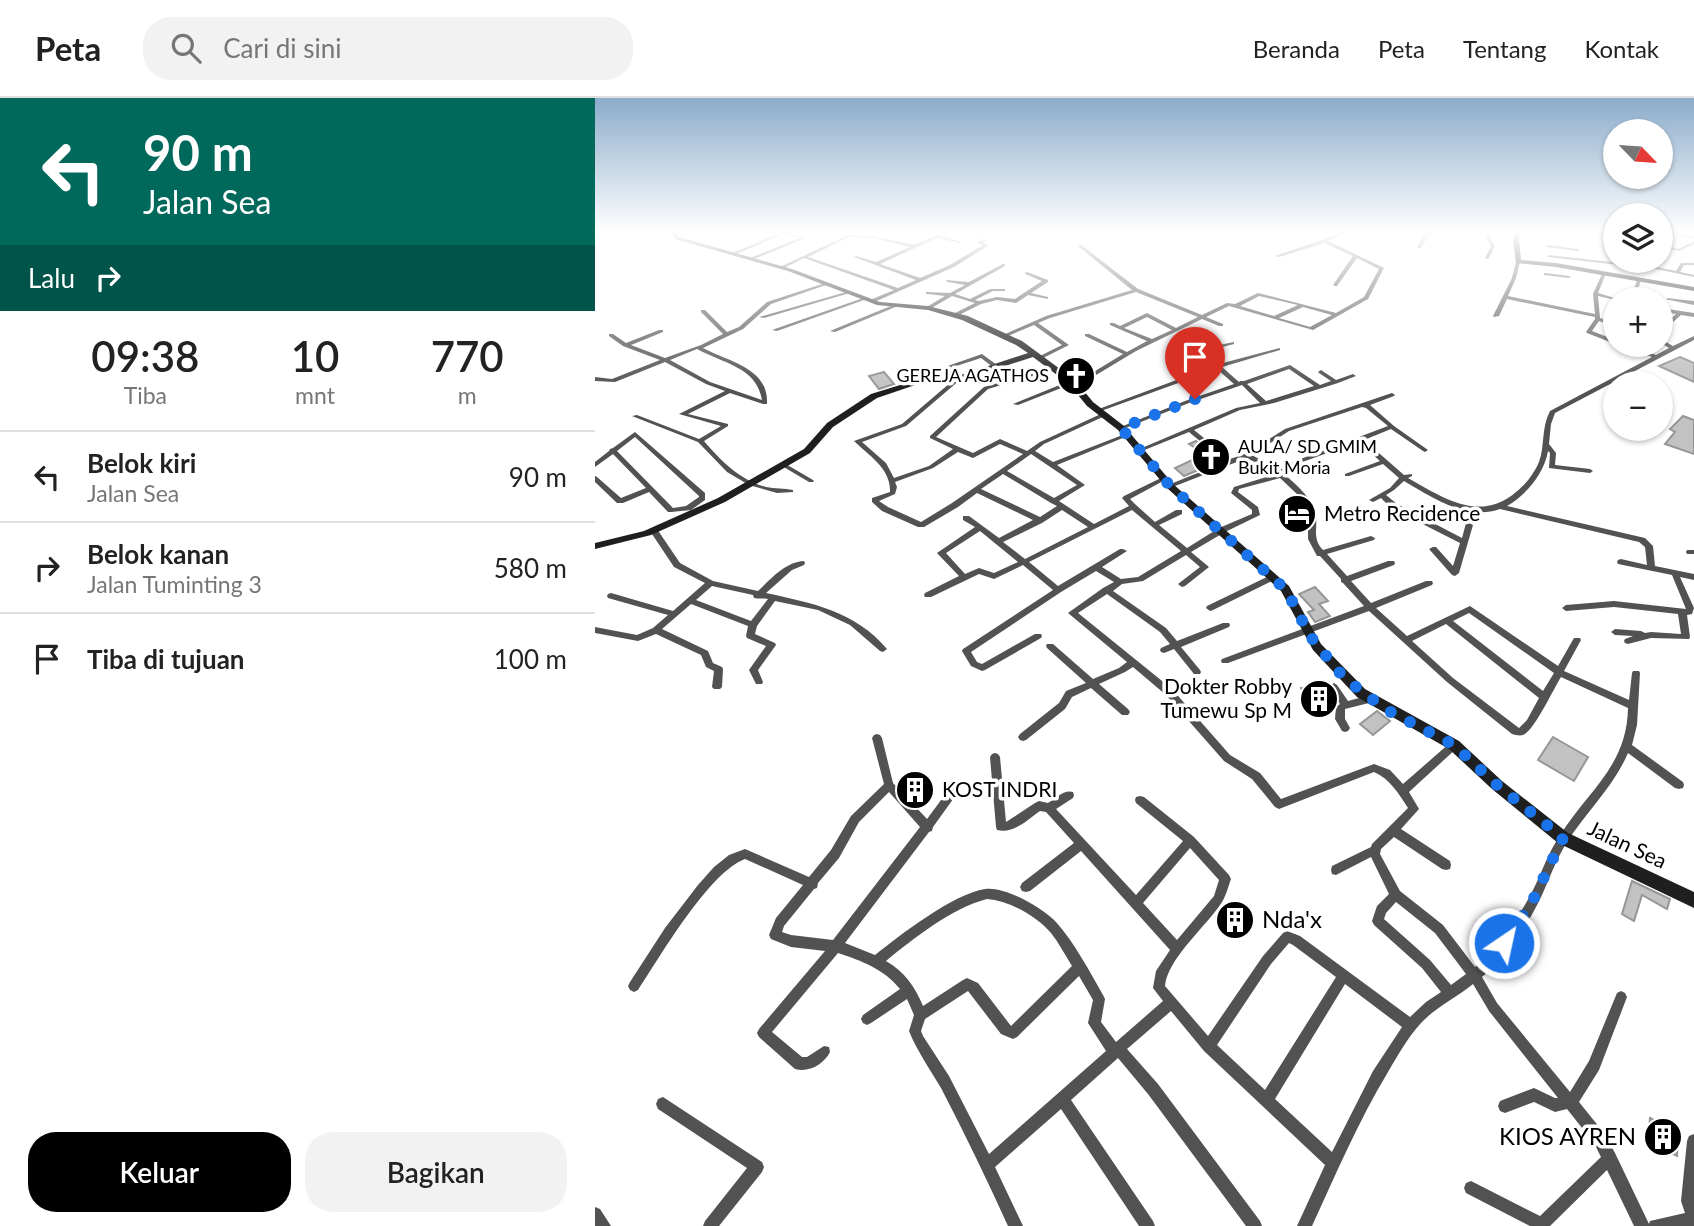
<!DOCTYPE html>
<html lang="id">
<head>
<meta charset="utf-8">
<style>
	:root { --surface:#fff; --page:#f2f2f2; --text:#222; --muted:#767676; --line:#e0e0e0; --accent:#000 }
	body { margin:0; font-family:Lato,sans-serif; background:var(--page); color:var(--text); height:100vh; display:flex; flex-direction:column; font-size:26px; white-space:nowrap }
	* { box-sizing:border-box; margin:0 }
	p { font-size:23px; color:var(--muted) }
	.icon { flex:none; width:38px; height:38px; fill:none; stroke:currentColor; stroke-width:2; stroke-linecap:round; stroke-linejoin:round }
	.map { position:relative; flex:1; overflow:hidden }
	.drawer { display:flex; flex-direction:column; background:var(--surface); width:595px }
	.drawer>* { flex:none }
	.guide { background:#00695c; color:#fff; overflow:hidden }
	.needle { width:46px; rotate:115deg }
	.tools { position:absolute; left:1008px; top:21px; display:grid; gap:14px }
	.tools a { display:grid; place-items:center; width:70px; height:70px; border-radius:50%; background:var(--surface); box-shadow:0 2px 5px #0004; font-size:35px }
	.pin { position:absolute; display:grid; place-items:center; width:60px; height:60px; color:#fff; margin:-72px -30px; border-radius:50% 50% 50% 0; rotate:-45deg; box-shadow:0 0 7px #0007 }
	.pin .icon { rotate:45deg }
	.me { position:absolute; width:77px; margin:-38px; rotate:34deg; stroke-linejoin:round; filter:drop-shadow(0 0 5px #0008) }
	.turn { display:flex; align-items:center; gap:24px; height:147px; padding:0 28px; font-size:32px }
	.turn .icon { width:91px; height:91px; stroke-width:2.5 }
	.turn b { display:block; font-size:49px; line-height:60px }
	.then { display:flex; align-items:center; height:66px; padding:0 28px; background:#0003; gap:14px; font-size:26px }
	.eta { display:flex; justify-content:space-evenly; align-items:center; height:119px; text-align:center }
	.eta b { font-size:42px; font-weight:600; line-height:49px }
	.action { display:flex; gap:14px; margin-top:auto; padding:14px 28px }
	.action a { flex:1; height:80px; border-radius:28px; background:var(--accent); color:#fff; font-size:28px; font-weight:600; line-height:80px; text-align:center }
	.action a+a { background:var(--page); color:var(--text) }
	ul { padding:0; list-style:none }
	li { display:flex; align-items:center; gap:21px; height:91px; padding:0 28px; border-top:2px solid var(--line) }
	li div { flex:1 }
	li b { display:block; font-size:26px }
	li em { font-style:normal }
	header { display:flex; align-items:center; gap:42px; box-sizing:border-box; height:98px; padding:0 35px; background:var(--surface); border-bottom:2px solid var(--line) }
	header strong { font-size:33px }
	nav { display:flex; gap:38px; margin-inline-start:auto; font-size:24px }
	.search { width:490px; height:63px; background:var(--page); display:flex; align-items:center; gap:18px; box-sizing:border-box; padding:0 24px; border-radius:28px; color:var(--muted); font-size:26px }
	main { display:flex; flex:1; min-height:0 }
	.map>svg:first-child { display:block }
</style>
</head>
<body>
<header>
<strong>Peta</strong>
<div class="search"><svg class="icon" aria-label="search" viewBox="0 0 24 24"><circle cx="10" cy="10" r="6"/><path d="M15 15l6 6"/></svg>Cari di sini</div>
<nav><a>Beranda</a><a>Peta</a><a>Tentang</a><a>Kontak</a></nav>
</header>
<main>
<section class="drawer">
<div class="guide">
<div class="turn"><svg class="icon" aria-label="left" viewBox="0 0 24 24"><path d="M17 20v-9H6M10 6l-5 5 5 5"/></svg><div><b>90 m</b>Jalan Sea</div></div>
<div class="then">Lalu<svg class="icon" aria-label="right" viewBox="0 0 24 24"><path d="M7 20v-9h11M14 6l5 5-5 5"/></svg></div>
</div>
<div class="eta">
<div><b>09:38</b><p>Tiba</p></div>
<div><b>10</b><p>mnt</p></div>
<div><b>770</b><p>m</p></div>
</div>
<ul>
<li><svg class="icon" aria-label="left" viewBox="0 0 24 24"><path d="M17 20v-9H6M10 6l-5 5 5 5"/></svg><div><b>Belok kiri</b><p>Jalan Sea</p></div><em>90 m</em></li>
<li><svg class="icon" aria-label="right" viewBox="0 0 24 24"><path d="M7 20v-9h11M14 6l5 5-5 5"/></svg><div><b>Belok kanan</b><p>Jalan Tuminting 3</p></div><em>580 m</em></li>
<li><svg class="icon" aria-label="arrive" viewBox="0 0 24 24"><path d="M6 21V4h12l-3 4 3 4H6"/></svg><div><b>Tiba di tujuan</b></div><em>100 m</em></li>
</ul>
<div class="action"><a>Keluar</a><a>Bagikan</a></div>
</section>
<div class="map">
<svg width="1099" height="1128" viewBox="0 0 1099 1128">
	<rect width="100%" height="100%" fill="#fff"/>
	<!-- building -->
	<path fill="#c2c2c2" stroke="#969696" stroke-width="2" d="M1085,259L1099,265V284L1064,268Z
		M289,274L299,286L284,291L274,278Z
		M1088,318L1099,322V356L1070,346L1080,334L1075,331Z
		M601,343L625,363L589,378L580,370L606,358L601,355L605,353L594,346Z
		M720,489L733,503L724,506L735,518L720,524L713,514L719,512L704,496Z
		M731,587L740,607L738,612L716,615L706,590Z
		M782,613L795,623L778,637L765,626Z
		M958,639L993,659L979,683L943,662Z
		M316,680L333,696L324,704L307,687Z
		M1037,783L1075,801L1072,811L1047,797L1039,823L1027,816Z
		M639,804L658,824L641,840L621,819Z
		M1055,1020L1083,1034L1082,1058L1053,1044Z"/>
	<g fill="none" stroke-linecap="round" stroke-linejoin="round">
		<!-- street -->
		<path fill="#525252" fill-rule="evenodd" d="M192,132L195,133L192,135L211,140L157,162L155,161V160L205,140L188,136L139,157L135,156Z
			M234,132H240L241,133L239,134Z
			M344,132H349L352,135L346,138L367,144L365,145L342,140L285,166L325,180L355,167L388,147L382,145L387,141L391,142L388,145L394,147L359,169L277,205L275,204V202L299,192L209,160L189,170L185,169L253,137L279,138L319,147L347,135ZM254,139L279,140L315,149L281,164L261,158L259,159L321,182L303,190L213,159Z
			M751,132H757L733,143L789,170L773,201L718,232L634,208L611,219L628,226V228H624L607,221L541,253L481,289L478,287L479,286L528,256L490,238V236H494L532,254L552,243L515,227V225H519L525,228L552,215L581,230L603,219L541,194L455,220L443,225L474,247L446,261L441,260L467,247L439,227L413,238L408,237L451,218L537,192L483,148L485,146L543,191L607,217L632,205L640,206L663,195L741,215L769,199L784,171L762,160L742,188H740L738,187L758,158L729,145L684,159L680,158L727,142ZM664,198L703,207L679,218L645,208ZM708,209L737,217L715,229L684,220ZM552,219L577,232L557,241L529,230Z
			M843,132H849L833,138L826,150H822L829,136Z
			M894,132H898L895,140L900,148L894,160L892,161L890,160L896,148L891,140Z
			M1067,132H1074L1099,139V141Z
			M1066,143L1069,147L1083,151L1099,143V146L1084,153L1066,149Z
			M953,147L983,151L985,152L983,153L951,149Z
			M954,157L1061,169L1081,173L1086,165H1099V167H1089L1085,174L1099,177V179L1061,171L952,159Z
			M923,163L925,164L921,180L913,198L1000,216L998,196L1007,176L1011,175L1003,195L1023,201L1020,202L1003,198L1005,220L1020,225V229L1004,223L997,233L1020,242V246L992,235L991,234L1000,221V219L912,201L904,218L899,219L898,218L917,180L921,164Z
			M408,166H410V168L360,196L375,201L395,191H410V193H398L380,202L384,203L402,199L420,201L447,183L430,176V175L432,174L453,182V184L436,195L453,199V201L433,197L421,205L402,202L386,206L360,219L357,217L358,216L380,205L357,198L335,211L330,210L350,198L333,196H331V194L355,195L370,187L353,184L351,183V182L374,184Z
			M951,175L974,178L976,179L974,180L949,177V175Z
			M1044,181L1046,182L1040,201H1036L1042,182Z
			M230,185L234,186L176,206L148,231L108,250C134,264 174,270 172,306H168L135,295L93,316L133,326V328L109,343C126,363 145,382 171,389C180,391 189,390 198,392V394L182,395L154,387L132,374L103,344L37,318L42,317L104,341L126,328L84,316L130,293L111,286L70,264L20,284L0,283V279L17,281L65,262L28,248L14,238V236H18L31,245L64,232H68V234L36,247L70,260L106,247L128,236L106,214V212H110L132,234L144,229L172,204ZM102,251C127,265 162,269 167,302L115,284L75,262Z
			M251,194L255,195L169,220L164,219Z
			M268,200L272,201L182,233L177,232Z
			M1072,200L1099,203V207L1074,202H1072Z
			M298,207L303,208L240,234L235,233Z
			M1066,210L1099,215V219L1086,217L1069,232L1066,230L1067,229L1081,216L1066,213Z
			M1099,238V242L960,315L956,326L954,346L961,355L960,367L995,371L998,373L995,375L954,370L955,355L953,353C949,376 931,397 912,408L1050,440L1058,448L1060,468L1099,476V482L1085,479L1099,510L1097,516L1092,517L1095,539L1094,541L1056,540L1033,546L1030,545L1029,543L1030,541L1038,538L1020,537L1016,534L1020,531L1046,533L1050,535L1056,534L1086,536L1083,516L1019,509L971,513L967,510L971,507L1019,503L1091,511L1077,477L1023,466L1022,464L1023,462L1026,461L1052,467L1050,449L1044,444L905,411C872,423 836,399 809,383L799,392L791,397L802,406L867,440L871,425H874L878,427L864,475L860,478L857,477L834,451L838,449H841L858,468L865,445L796,410L786,400L778,404L774,402L795,390L804,380L788,366L754,378H750V376L785,363L763,344L699,367L687,374C699,385 715,397 720,414C724,430 716,439 728,452L776,438L780,440L779,442L732,456L752,478L793,463H799L800,465L799,467L756,483L776,505L831,483H837L838,485L837,487L781,510L812,538L875,508L963,568L979,540H985L986,542L969,573L1034,602L1037,575L1038,573H1044L1045,575L1042,627L1037,647L1088,684L1089,687L1088,690L1084,691L1080,690L1033,655C1019,688 992,713 972,744C962,760 955,779 947,797C933,827 913,857 887,879L902,905L975,994L994,963L1022,895L1026,893L1030,895L1032,899L1004,972L984,1004L1009,1035L1020,1055L1054,1126L1055,1123L1090,1115L1086,1103L1092,1043L1094,1038L1099,1036V1128H1039L1012,1072L955,1128H935L871,1095L869,1090L871,1085L876,1083L945,1118L1006,1059L999,1045L972,1011L960,1014L939,1004L910,1015L905,1013L903,1008L905,1003L939,990L960,1000H963L894,913L878,886C861,900 841,909 826,925C813,939 803,957 793,974C763,1024 741,1076 717,1128H702L730,1067L609,953L576,913L532,951L563,986L665,1123L667,1128H651L553,996L523,960L476,1002L558,1123L560,1128H544L466,1011L400,1069L428,1128H413C392,1082 370,1036 346,990C335,971 322,953 314,933L319,917L312,901L276,925L272,927L268,925L266,921L268,917L305,891C289,871 267,863 243,855L177,934L207,959H212L229,948L234,949L235,954C229,966 214,975 200,971L164,939L162,935L164,931L230,853L196,849L176,841L174,837L181,820L208,787L150,761C114,774 65,859 43,892L39,894L35,892L33,888L35,884L70,830L103,787L119,769L134,757L150,751L214,779L236,752L256,718L289,686L277,640L279,637L282,636L285,637L287,640L298,685L332,721L352,694L356,693L360,694L361,697L338,729L337,733L334,734L250,845L280,857C305,837 358,796 390,791C410,788 448,810 461,824C479,844 495,874 508,897L510,901L506,924L521,944L568,903L558,890L561,873L575,852L486,753L435,793L431,794L427,793L425,789L427,785L479,745L451,714L445,713C432,722 419,736 402,732L401,729L395,659L397,656L400,655L403,656L405,659L411,724L440,705L444,703L453,705C460,701 469,691 478,694L479,697L478,700L461,711L541,797L588,743L541,705L540,702L541,699L545,698L549,699L599,739L634,777L636,781C633,789 631,799 625,807C610,829 572,862 570,888L613,938L668,858L688,835L692,833L705,838L815,919L831,904L846,894L827,870L779,827L777,823L782,808L794,796L776,759L741,777L737,776L736,772L737,768L776,749L777,746L813,710C804,696 795,681 779,674L684,711L680,709L657,681L629,663L571,597L538,569L530,574L504,586L533,611L535,614L533,617H527L496,590L477,599L470,611L431,642L428,643L425,642L423,639L425,636L464,605L471,593L491,585L452,550L451,548L452,546H458L498,581L524,570L532,564L473,515L508,490L519,484L501,473L466,494L376,554L382,564L387,566L440,536H446L447,538L446,540L390,572L387,573L376,568L367,553L368,551L458,492L428,467L399,481L384,476L336,499H330L329,497L330,495L364,478L342,455L380,429L368,422V418H374L404,440L438,422L382,395L363,409L329,429H323L287,413L277,404V400L295,394C296,370 273,357 259,343L307,326L362,279H366V281L311,328L267,344L291,365L299,380L334,368L358,351L335,340V338L389,289L460,269V271L393,291L341,339L378,355L405,341L432,353L445,344L508,315H512V317L449,346L440,353L458,364L530,336L535,337L462,367L490,387L464,403L499,426L534,408L527,400L529,398L566,380H570V382L535,401L541,407L560,424L581,412H587V416L564,427L592,450L624,430L657,416V412L636,395L639,389L681,376L652,360L575,390L573,389V387L630,364L594,334L547,353H543L542,352L641,310L665,305L647,287L594,305L528,331L523,330L590,303L639,286L622,271L506,313L501,312L619,268L612,261L603,248L604,247H608L610,250L639,244V246L612,253L624,266L685,250V252L627,269L644,284L645,283H649L695,267L725,287L736,283L724,275L723,274L726,272L741,282L758,276L761,278L743,285L679,305L645,312L599,332L635,361L650,356L690,331L797,295L800,297L799,298L775,307L799,328L833,352L830,354L828,353L796,331L769,342L809,377L817,376V378L813,380C848,400 885,425 921,394C930,387 939,376 944,364C950,348 946,330 955,313L1057,259L1026,247H1034L1061,257L1074,250L1066,245V241L1078,248ZM694,271L719,288L671,303L652,286ZM767,309L771,310L793,328L695,365L682,371L657,357L694,333ZM405,346L428,356L357,405L326,424L293,409L284,403L300,396L302,389L300,384L338,370L363,354L378,360ZM436,356L482,387L459,400L412,373ZM408,376L456,405L462,408L445,419L386,391ZM685,380L703,397L710,407L713,420V441L722,458H725L746,481V484L748,485L769,508L627,561L626,563L627,565H633L774,513L852,584L917,636C920,637 925,638 928,637C939,633 959,590 966,579L1033,610C1032,669 992,693 964,739C953,755 947,774 938,792C924,820 904,848 880,869L848,827L805,793L785,756L786,751L799,739L847,771L851,772L855,771L856,767L855,763L806,731L824,711L814,694L862,650L864,647L862,644L859,643L856,644L808,686L795,672L779,666L686,701L665,675L635,657L577,591L483,515L512,496L565,534L575,546L566,550L565,552L566,554L569,555L579,551L599,576H605L606,574L605,572L586,549L634,529L635,527L634,525H628L582,543L571,530L518,493L527,486L548,483L591,457L605,469L583,486L587,489L590,488L614,469L596,454L630,434L665,417L663,409L643,394L644,391ZM467,412L493,429L430,461L408,444L447,425ZM537,412L586,453L543,479L526,481L507,469L532,453L528,451H525L463,488L434,464ZM385,433L423,464L399,475L384,470L370,476L351,455ZM874,515L959,575L948,593L858,523ZM851,526L944,600L932,622L924,630L858,580L817,543ZM294,694L325,729L238,842L196,837L187,834L189,828L219,791L222,790L223,785L244,760L264,724ZM595,750L624,782L619,798L582,842L548,805ZM392,801C415,803 441,818 456,835C464,845 470,857 477,868L416,928L383,885L372,880L368,882L328,908C320,889 310,874 291,863C319,840 357,810 392,801ZM801,804L840,835L871,876L856,887L835,862L789,821L791,815ZM694,845L698,847L741,879L670,992L622,947L676,866ZM484,878L498,902L493,925L511,953L394,1056L354,978L328,938L326,933L330,921L373,893L406,936L418,941L422,939ZM750,886L807,929L778,973L737,1054L680,1001Z
			M387,256L402,267V269H398L386,260L352,271L347,270Z
			M477,282L480,284L479,285L423,307L418,306Z
			M40,334L110,395V402L96,412L76,414H73L54,394L28,405H22L0,384V378L2,379L26,400L51,390L18,356L0,369V364L14,353L15,351L18,350ZM40,339L104,398V399L91,408L78,410L22,353Z
			M189,365L218,382L219,383L218,384H214L187,368V366Z
			M56,431H62L85,465L118,483L163,493C176,481 190,464 209,463L210,465L209,467L197,472L171,495C217,505 260,513 292,551L288,554L285,553L255,527L223,512L180,503L162,528L160,536L180,545L181,547L163,572L168,584L167,586H161L154,572L171,548L152,540L151,538L153,528L96,506L67,531L113,553L118,565L127,569L128,571L127,589L125,591H119L117,589L119,573L111,569L106,557L61,536L43,543L0,535V529L42,537L58,530L73,517L13,500L12,498L13,496L16,495L78,513L110,485L79,469L55,433ZM117,488L158,497L159,500C164,501 168,500 173,501L156,523L101,502Z
			M1092,452H1099V456H1092L1091,454Z
			M678,476L681,477L682,479L681,481L618,512L615,513L611,510L612,508Z
			M739,585L742,587L753,603L775,597L778,598L780,601L778,604L750,611V621L755,630L753,633L750,634L747,633L740,621L741,609L745,606L734,589L736,587Z
			M68,999L167,1064L169,1069L167,1074L124,1128H108L110,1123L152,1070L63,1011L61,1006L63,1001Z
			M0,1109L5,1111L16,1128H0Z"/>
		<!-- secondary -->
		<path fill="#1f1f1f" fill-rule="evenodd" d="M79,132H85L82,135L84,139L197,171L285,204L333,208L373,218L427,243L480,282L498,304L529,328L578,386L694,488L726,546L770,591L864,643L907,683L973,735L1099,794V810L963,745L897,691L854,651L762,599L718,552L686,493L572,390L523,332L492,308L474,286L438,259L367,282L332,283L282,300L238,329L215,355L130,404L56,437L0,451V445L49,433L123,400L209,351L232,325L276,296L331,279L363,278L433,255L421,247L367,222L333,212L282,207L193,173L80,141L76,135Z
			M921,132H927L924,141L926,162L961,165L1099,189V193L961,169L921,165L918,141Z"/>
	</g>
	<!-- sky -->
	<linearGradient id="sky" x2="0" y2="1"><stop stop-color="#8baccb"/><stop offset="0.46" stop-color="#fff"/><stop offset="1" stop-color="#fff" stop-opacity="0"/></linearGradient>
	<rect width="1099" height="290" fill="url(#sky)"/>
	<g fill="none" stroke-linecap="round" stroke-linejoin="round">
		<!-- route -->
		<path stroke="#1a73e8" stroke-width="12" stroke-dasharray="0 21.6" d="M600,301L526,330L575,388L690,491L705,517L711,533L749,580L792,612L859,647L902,687L968,740L937,804L909,845"/>
	</g>
	<!-- icons -->
	<defs>
		<symbol id="church-disc" viewBox="-11 -11 22 22"><circle r="9.5" fill="#000" stroke="#fff"/><path d="M-1.2-6h2.4v3.5h3.3v2.4h-3.3V6h-2.4V-.1h-3.3v-2.4h3.3Z" fill="#fff"/></symbol>
		<symbol id="hotel-disc" viewBox="-11 -11 22 22"><circle r="9.5" fill="#000" stroke="#fff"/><path d="M-6-4.5h1.5V1H6V5H4.5V3h-9V5H-6ZM-4 0a1.8 1.8 0 1 1 3.6 0ZM.5 0V-2.5h3Q6-2.5 6 0Z" fill="#fff"/></symbol>
		<symbol id="building-disc" viewBox="-11 -11 22 22"><circle r="9.5" fill="#000" stroke="#fff"/><path d="M-4-6H4V6H1V3H-1V6H-4ZM-2.5-4.3h1.7v1.8h-1.7ZM.8-4.3h1.7v1.8H.8ZM-2.5-1h1.7V.8h-1.7ZM.8-1h1.7V.8H.8Z" fill="#fff"/></symbol>
	</defs>
	<g fill-rule="evenodd">
		<use href="#church-disc" x="459" y="256" width="44" height="44"/>
		<use href="#church-disc" x="594" y="337" width="44" height="44"/>
		<use href="#hotel-disc" x="680" y="394" width="44" height="44"/>
		<use href="#building-disc" x="702" y="579" width="44" height="44"/>
		<use href="#building-disc" x="298" y="670" width="44" height="44"/>
		<use href="#building-disc" x="618" y="800" width="44" height="44"/>
		<use href="#building-disc" x="1046" y="1017" width="44" height="44"/>
	</g>
	<g text-anchor="middle" stroke-width="7" stroke-linejoin="round" paint-order="stroke">
		<!-- far-poi labels -->
		<g font-size="18" fill="#000" stroke="#fff" text-anchor="end">
			<text x="454" y="284">GEREJA AGATHOS</text>
			<text x="643" y="355" text-anchor="start">AULA/ SD GMIM<tspan x="643" dy="21">Bukit Moria</tspan></text>
		</g>
		<!-- poi labels -->
		<g font-size="21" fill="#000" stroke="#fff" text-anchor="start">
			<text x="729" y="423">Metro Recidence</text>
			<text x="697" y="596" text-anchor="end">Dokter Robby<tspan x="697" dy="24">Tumewu Sp M</tspan></text>
			<text x="347" y="699">KOST INDRI</text>
		</g>
		<!-- street labels -->
		<g font-size="21" fill="#000" stroke="#fff">
			<text transform="translate(1032 747) rotate(25)" y="7">Jalan Sea</text>
		</g>
		<!-- near-poi labels -->
		<g font-size="24" fill="#000" stroke="#fff" text-anchor="start">
			<text x="667" y="830">Nda'x</text>
			<text x="1041" y="1047" text-anchor="end">KIOS AYREN</text>
		</g>
	</g>
</svg>
<div class="tools">
<a><svg class="needle" viewBox="-14 -14 28 28"><path d="M0-13l5 13h-10z" fill="#e53935"/><path d="M0 13l5-13h-10z" fill="#767676"/></svg></a>
<a><svg class="icon" aria-label="layers" viewBox="0 0 24 24"><path d="M12 4l9 5-9 5-9-5zM3 14l9 5 9-5"/></svg></a>
<a>+</a>
<a>−</a>
</div>
<div class="pin" style="left:600px;top:301px;background:#d93025"><svg class="icon" aria-label="arrive" viewBox="0 0 24 24"><path d="M6 21V4h12l-3 4 3 4H6"/></svg></div>
<svg class="me" style="left:909px;top:845px" viewBox="-20 -20 40 40"><circle r="17" fill="#1a73e8" stroke="#fff" stroke-width="3"/><path d="M0-11L8 9 0 5-8 9z" fill="#fff"/></svg>
</div>
</main>
</body>
</html>
